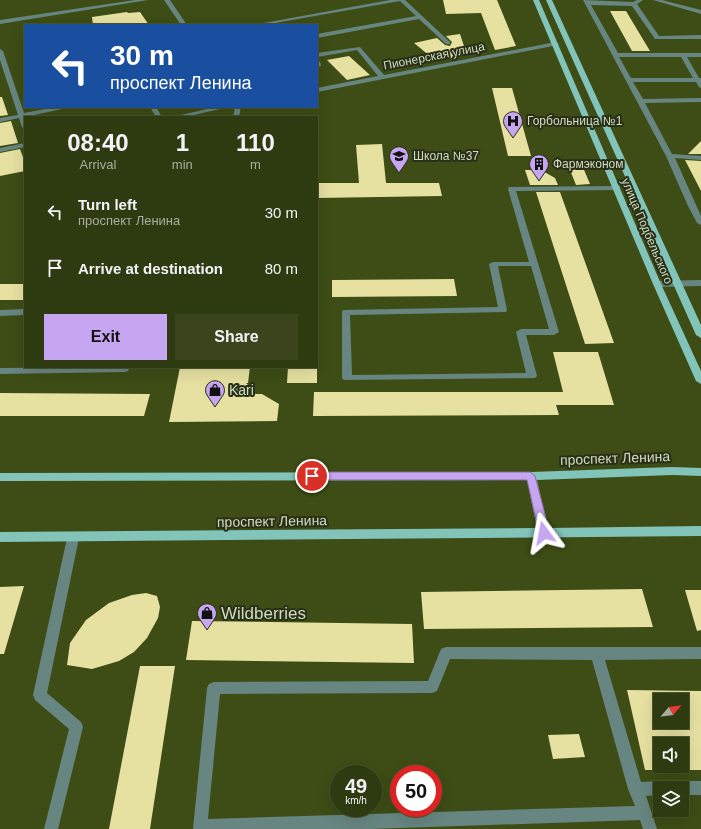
<!DOCTYPE html>
<html lang="en">
<head>
<meta charset="utf-8">
<style>
	:root { --surface:#2e3a10; --page:#3a451e; --text:#f1f3f6; --muted:#a7ad9f; --line:#495430; --accent:#c6a6f0 }
	body { margin:0; font-family:Arial,sans-serif; background:var(--page); color:var(--text); height:100vh; display:flex; flex-direction:column; font-size:15px; white-space:nowrap }
	* { box-sizing:border-box; margin:0 }
	p { font-size:13px; color:var(--muted) }
	.icon { flex:none; width:22px; height:22px; fill:none; stroke:currentColor; stroke-width:2; stroke-linecap:round; stroke-linejoin:round }
	.map { position:relative; flex:1; overflow:hidden }
	.sheet { position:absolute; left:24px; top:116px; width:294px; height:252px; display:flex; flex-direction:column; background:var(--surface); border-radius:0px; box-shadow:0 4px 16px #0002,0 0 0 1px var(--line) }
	.sheet>* { flex:none }
	.hud { position:absolute; left:24px; top:24px; width:294px; height:84px; border-radius:0px; box-shadow:0 4px 16px #0002,0 0 0 1px var(--line); background:#1a4fa0; color:#fff; overflow:hidden }
	.needle { width:26px; rotate:61deg }
	.tools { position:absolute; left:653px; top:693px; display:grid; gap:8px }
	.tools a { display:grid; place-items:center; width:36px; height:36px; border-radius:0px; background:var(--surface); box-shadow:0 4px 16px #0002,0 0 0 1px var(--line); font-size:20px }
	.speed { position:absolute; left:330px; top:765px; display:flex; gap:8px; font-size:20px; font-weight:700; text-align:center }
	.speed>* { display:grid; place-content:center; width:52px; height:52px; border-radius:50%; background:var(--surface); box-shadow:0 4px 16px #0002,0 0 0 1px var(--line); line-height:1 }
	.speed small { font-size:10px; font-weight:400 }
	.speed .limit { border:6px solid #d22; background:#fff; color:#111 }
	.pin { position:absolute; display:grid; place-items:center; width:34px; height:34px; color:#fff; margin:-17px; border:2px solid #fff; border-radius:50%; box-shadow:0 1px 4px #0007 }
	.me { position:absolute; width:44px; margin:-22px; rotate:347deg; stroke-linejoin:round; filter:drop-shadow(0 0 3px #0008) }
	.turn { display:flex; align-items:center; gap:14px; height:84px; padding:0 20px; font-size:18px }
	.turn .icon { width:52px; height:52px; stroke-width:2.5 }
	.turn b { display:block; font-size:28px; line-height:34px }
	.eta { display:flex; justify-content:space-evenly; align-items:center; height:68px; text-align:center }
	.eta b { font-size:24px; font-weight:700; line-height:28px }
	.cta { display:flex; gap:8px; margin-top:auto; padding:8px 20px }
	.cta a { flex:1; height:46px; border-radius:0px; background:var(--accent); color:#111; font-size:16px; font-weight:700; line-height:46px; text-align:center }
	.cta a+a { background:var(--page); color:var(--text) }
	ul { padding:0; list-style:none }
	li { display:flex; align-items:center; gap:12px; height:56px; padding:0 20px }
	li div { flex:1 }
	li b { display:block; font-size:15px }
	li em { font-style:normal }
	.map>svg:first-child { display:block }
</style>
</head>
<body>
<div class="map">
<svg width="701" height="829" viewBox="0 0 701 829">
	<rect width="100%" height="100%" fill="#3d4d15"/>
	<!-- building -->
	<path fill="#e6e0a1" fill-rule="evenodd" d="M443,0H497L516,46L495,50L481,13L446,14Z
		M610,11H626L650,51H632Z
		M127,12L128,13L140,12L149,25H93L92,17Z
		M460,34L467,55L436,61L414,43L437,38L445,45L450,46L452,42L446,36Z
		M349,56L370,75L347,80L327,60Z
		M492,88H512L531,156H508Z
		M0,97H2L8,115L0,116Z
		M11,121L18,143L0,146V123Z
		M701,141V154H688Z
		M382,144L386,183H439L442,196L317,198V183H359L356,145Z
		M20,149L25,163V171L0,176V153Z
		M685,160L701,161V191Z
		M568,165H582L590,184L576,185Z
		M525,170H541L555,178L558,185H530Z
		M536,192H560L614,343L585,344Z
		M454,279L457,296L332,297V280Z
		M0,284H25V300H0Z
		M553,352H598L614,405H556L559,415L313,416L314,392H563Z
		M180,367H250L248,383H246L248,385L247,394H262L279,404L277,421L169,422Z
		M288,367H317V383H287Z
		M0,393L150,394L144,416H0Z
		M24,586L4,654H0V587Z
		M642,589L653,627L424,629L421,592Z
		M685,590H701V630L697,631Z
		M146,593L157,596L160,607L158,618L147,638L134,652L119,661L92,669L67,665L70,643L86,620L109,603L132,595Z
		M192,621L412,624L414,663L186,660Z
		M140,666H175L150,829H109Z
		M627,690L701,691V770H645ZM660,700H682V722H660ZM660,744H682V766H660Z
		M579,734L585,757L553,759L548,735Z"/>
	<g fill="none" stroke-linecap="round" stroke-linejoin="round">
		<!-- minor -->
		<path fill="#678681" fill-rule="evenodd" d="M135,0H148L0,24V20Z
			M164,0H170L187,25H181Z
			M390,0H405L450,42V44H446L419,19L317,38V34L416,16L400,1L264,25H252Z
			M583,0L633,2L637,0H643L637,4L659,36L701,35V39H655L632,6L591,5L618,53H701V57H687L699,78H701V88L699,87L696,82H633L643,99L701,98V102L645,103L672,154L701,156V160L675,158L701,216V225L697,223L688,206L666,156ZM619,57H681L693,78H631Z
			M653,0H662L701,10V14Z
			M556,42L559,44L558,45L317,92V88L378,76L357,50L317,57V53L360,47L384,75Z
			M0,49L3,51L24,113L55,107H68L67,108L25,117V129L22,127L19,118L0,122V118L18,115L0,60Z
			M317,60L320,62L321,66L317,67Z
			M150,107H156L162,117H156Z
			M216,107H229L185,117H172Z
			M235,107H241L239,117H233Z
			M25,143V147L0,152V148Z
			M617,186H620V190L516,191L559,332L554,335H526L537,376L535,378L344,380L342,378V312L343,310L498,307L489,264L493,262H529L508,189L509,187ZM498,266H531L549,329H521L516,332L526,373L352,375L350,315L506,312L507,310Z
			M701,280V286L657,287L653,284L657,281Z
			M25,309V315L0,316V310Z
			M130,367L128,371L125,372L0,374V368Z
			M73,533L77,535L79,538L47,693L81,722L83,727L58,829H44L69,729L35,700L33,695L67,538L69,535Z
			M446,647H701V659L605,660L641,782L660,781L665,783L667,788H660V795L646,796L657,829H643L640,820L370,829H193L207,688L209,684L214,682L428,681L441,649ZM450,659L592,660L628,789L635,806L208,819L220,694L432,693L437,691Z
			M682,781H701V795H682V788H675L677,783Z"/>
		<!-- major -->
		<path fill="#82c4ba" fill-rule="evenodd" d="M533,0H539L661,284L701,371V384L696,381L653,284Z
			M546,0H552L701,325V338L696,335Z
			M672,467L701,468V476L672,475L537,480L548,528L701,526V536L0,542V532L537,528L527,480L0,481V473L531,472Z"/>
	</g>
	<!-- route -->
	<path fill="#c6a6f0" stroke="#816c9c" d="M312,472H530L535,476L550,533L544,537L539,533L527,480H312L307,476Z"/>
	<!-- icons -->
	<defs>
		<symbol id="hospital-pin" viewBox="-11 -11 22 30"><path d="M0 17L-7.5 6A9.5 9.5 0 1 1 7.5 6Z" fill="#c6a6f0" stroke="#283018"/><path d="M-5-5h3v3.5h4V-5h3V5h-3V1.5h-4V5h-3Z" fill="#111"/></symbol>
		<symbol id="school-pin" viewBox="-11 -11 22 30"><path d="M0 17L-7.5 6A9.5 9.5 0 1 1 7.5 6Z" fill="#c6a6f0" stroke="#283018"/><path d="M0-5L7-2L0 1L-7-2ZM-4 1L0 2.5L4 1V4Q0 6-4 4Z" fill="#111"/></symbol>
		<symbol id="building-pin" viewBox="-11 -11 22 30"><path d="M0 17L-7.5 6A9.5 9.5 0 1 1 7.5 6Z" fill="#c6a6f0" stroke="#283018"/><path d="M-4-6H4V6H1V3H-1V6H-4ZM-2.5-4.3h1.7v1.8h-1.7ZM.8-4.3h1.7v1.8H.8ZM-2.5-1h1.7V.8h-1.7ZM.8-1h1.7V.8H.8Z" fill="#111"/></symbol>
		<symbol id="shop-pin" viewBox="-11 -11 22 30"><path d="M0 17L-7.5 6A9.5 9.5 0 1 1 7.5 6Z" fill="#c6a6f0" stroke="#283018"/><path d="M-5-2.5h2.3a2.7 3.5 0 0 1 5.4 0H5L5.5 6h-11ZM-1.5-2.5h3a1.5 2.3 0 0 0-3 0Z" fill="#111"/></symbol>
	</defs>
	<g fill-rule="evenodd">
		<use href="#hospital-pin" x="502" y="110" width="22" height="30"/>
		<use href="#school-pin" x="388" y="145" width="22" height="30"/>
		<use href="#building-pin" x="528" y="153" width="22" height="30"/>
		<use href="#shop-pin" x="204" y="379" width="22" height="30"/>
		<use href="#shop-pin" x="196" y="602" width="22" height="30"/>
	</g>
	<g text-anchor="middle" stroke-width="4" stroke-linejoin="round" paint-order="stroke">
		<!-- far-street labels -->
		<g font-size="12" fill="#d0dbbe" stroke="#283018">
			<text transform="translate(434 56) rotate(-11)" y="4">Пионерская улица</text>
			<text transform="translate(647 231) rotate(67)" y="4">улица Подбельского</text>
		</g>
		<!-- far-poi labels -->
		<g font-size="12" fill="#d0dbbe" stroke="#283018" text-anchor="start">
			<text x="527" y="125">Горбольница №1</text>
			<text x="413" y="160">Школа №37</text>
			<text x="553" y="168">Фармэконом</text>
		</g>
		<!-- poi labels -->
		<g font-size="14" fill="#d0dbbe" stroke="#283018" text-anchor="start">
			<text x="229" y="395">Kari</text>
		</g>
		<!-- street labels -->
		<g font-size="14" fill="#d0dbbe" stroke="#283018">
			<text transform="translate(615 458) rotate(-2)" y="5">проспект Ленина</text>
			<text transform="translate(272 521) rotate(-1)" y="5">проспект Ленина</text>
		</g>
		<!-- near-poi labels -->
		<g font-size="17" fill="#d0dbbe" stroke="#283018" text-anchor="start">
			<text x="221" y="619">Wildberries</text>
		</g>
	</g>
</svg>
<div class="tools">
<a><svg class="needle" viewBox="-14 -14 28 28"><path d="M0-13l5 13h-10z" fill="#e53935"/><path d="M0 13l5-13h-10z" fill="#a7ad9f"/></svg></a>
<a><svg class="icon" aria-label="sound" viewBox="0 0 24 24"><path d="M4 9h4l5-4v14l-5-4H4zM17 9q2 3 0 6"/></svg></a>
<a><svg class="icon" aria-label="layers" viewBox="0 0 24 24"><path d="M12 4l9 5-9 5-9-5zM3 14l9 5 9-5"/></svg></a>
</div>
<div class="speed"><div>49<small>km/h</small></div><div class="limit">50</div></div>
<div class="pin" style="left:312px;top:476px;background:#d93025"><svg class="icon" aria-label="arrive" viewBox="0 0 24 24"><path d="M6 21V4h12l-3 4 3 4H6"/></svg></div>
<svg class="me" style="left:544px;top:533px" viewBox="-20 -20 40 40"><path d="M0-17L14 15 0 8-14 15z" fill="#c6a6f0" stroke="#fff" stroke-width="4"/></svg>
<div class="hud">
<div class="turn"><svg class="icon" aria-label="left" viewBox="0 0 24 24"><path d="M17 20v-9H6M10 6l-5 5 5 5"/></svg><div><b>30 m</b>проспект Ленина</div></div>
</div>
<section class="sheet">
<div class="eta">
<div><b>08:40</b><p>Arrival</p></div>
<div><b>1</b><p>min</p></div>
<div><b>110</b><p>m</p></div>
</div>
<ul>
<li><svg class="icon" aria-label="left" viewBox="0 0 24 24"><path d="M17 20v-9H6M10 6l-5 5 5 5"/></svg><div><b>Turn left</b><p>проспект Ленина</p></div><em>30 m</em></li>
<li><svg class="icon" aria-label="arrive" viewBox="0 0 24 24"><path d="M6 21V4h12l-3 4 3 4H6"/></svg><div><b>Arrive at destination</b></div><em>80 m</em></li>
</ul>
<div class="cta"><a>Exit</a><a>Share</a></div>
</section>
</div>
</body>
</html>
